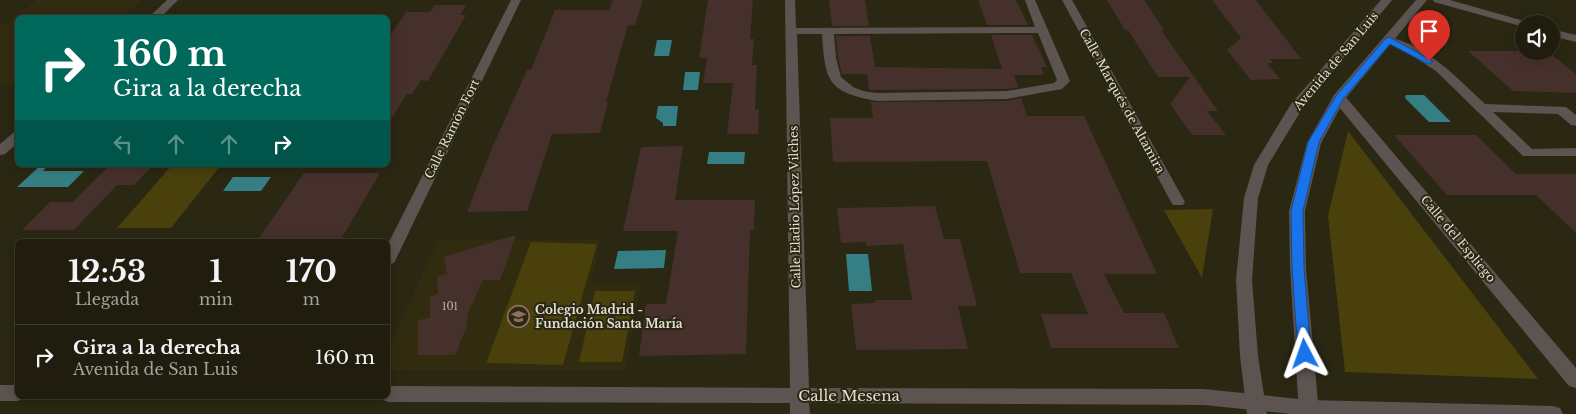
<!DOCTYPE html>
<html lang="es">
<head>
<meta charset="utf-8">
<style>
	:root { --surface:#201d0e; --page:#2d2a1c; --text:#f1f3f6; --muted:#a2a29e; --line:#3d3b2e }
	body { margin:0; font-family:"Libre Baskerville",serif; background:var(--page); color:var(--text); height:100vh; display:flex; flex-direction:column; font-size:19px; white-space:nowrap }
	* { box-sizing:border-box; margin:0 }
	p { font-size:16px; color:var(--muted) }
	.icon { flex:none; width:28px; height:28px; fill:none; stroke:currentColor; stroke-width:2; stroke-linecap:round; stroke-linejoin:round }
	.map { position:relative; flex:1; overflow:hidden }
	.panel { position:absolute; left:15px; top:239px; width:375px; height:160px; display:flex; flex-direction:column; background:var(--surface); border-radius:8px; box-shadow:0 2px 12px #0003,0 0 0 1px var(--line) }
	.panel>* { flex:none }
	.hud { position:absolute; left:15px; top:15px; width:375px; height:152px; border-radius:8px; box-shadow:0 2px 12px #0003,0 0 0 1px var(--line); background:#00695c; color:#fff; overflow:hidden }
	.fabs { position:absolute; left:1515px; top:15px; display:grid; gap:10px }
	.fabs a { display:grid; place-items:center; width:45px; height:45px; border-radius:50%; background:var(--surface); box-shadow:0 2px 12px #0003,0 0 0 1px var(--line); font-size:25px }
	.pin { position:absolute; display:grid; place-items:center; width:42px; height:42px; color:#fff; margin:-51px -21px; border-radius:50% 50% 50% 0; rotate:-45deg; box-shadow:0 0 5px #0007 }
	.pin .icon { rotate:45deg }
	.me { position:absolute; width:55px; margin:-28px; rotate:356deg; stroke-linejoin:round; filter:drop-shadow(0 0 4px #0008) }
	.turn { display:flex; align-items:center; gap:18px; height:105px; padding:0 15px; font-size:22px }
	.turn .icon { width:65px; height:65px; stroke-width:2.5 }
	.turn b { display:block; font-size:35px; line-height:42px }
	.lanes { display:flex; align-items:center; height:48px; padding:0 15px; background:#0003; justify-content:center; gap:25px; direction:ltr }
	.lanes .off { opacity:.35 }
	.eta { display:flex; justify-content:space-evenly; align-items:center; height:85px; text-align:center }
	.eta b { font-size:30px; font-weight:700; line-height:35px }
	ul { padding:0; list-style:none }
	li { display:flex; align-items:center; gap:15px; height:65px; padding:0 15px; border-top:1px solid var(--line) }
	li div { flex:1 }
	li b { display:block; font-size:19px }
	li em { font-style:normal }
	.map>svg:first-child { display:block }
</style>
</head>
<body>
<div class="map">
<svg width="1576" height="414" viewBox="0 0 1576 414">
	<rect width="100%" height="100%" fill="#2a2713"/>
	<!-- built -->
	<path fill="#312c10" d="M37,0H143L122,17L18,18L17,84H0V27Z
		M438,240H601L591,284H641L625,370H388V350Z"/>
	<!-- green -->
	<path fill="#49400c" d="M1348,131L1538,379L1345,372L1328,216Z
		M172,165H221L171,228H117Z
		M1213,209L1202,278L1164,210Z
		M531,242L597,244L563,365L486,363Z
		M595,291H635L622,362H579Z"/>
	<!-- water -->
	<path fill="#357f84" d="M657,40H672L669,56H654Z
		M685,72H700L698,90H683Z
		M1406,95H1424L1451,122H1429L1405,98Z
		M658,106H678L676,126H663V123L656,118Z
		M709,152H745L744,164H707Z
		M41,165H48L43,171H84L68,187H17Z
		M233,177H271L261,191H223Z
		M666,250L664,268L614,269L618,251Z
		M846,254H868L872,291H849Z"/>
	<!-- building -->
	<path fill="#46302c" d="M613,0H643L635,25H628L606,102H608L600,133L552,134L527,211L467,212L492,148L527,70H531L555,10H609Z
		M708,0H753L750,39H754L752,65H757L755,109L759,110L758,134H727L733,83H703L707,58H699Z
		M829,0H865L869,26H832Z
		M978,0H1016L1028,25H987Z
		M1107,0H1144L1164,30H1161L1218,111H1207L1226,135H1192L1170,104L1190,77H1158L1128,30H1125Z
		M1212,0H1256L1301,59H1270L1273,63H1267L1280,79L1251,80L1227,50L1241,38Z
		M435,5H466L460,15H466L428,81L421,80L412,94H407L388,124V39L406,12H430Z
		M991,35H1032L1047,67H1041L1044,75H1014L1018,87L1007,89L869,90L867,74H842L838,58L836,36H870L875,67L1002,69Z
		M1468,51H1547L1576,74V93L1513,91Z
		M1021,98L1027,116H1084L1157,274H1104L1124,313H1164L1179,348H1051L1041,314H1088L1071,273H1020L987,161L833,162L830,118H873L871,102L1007,101Z
		M1394,135H1476L1516,174H1576V233L1536,195H1447Z
		M683,146L675,200H755L754,230H750L746,354L639,356L646,304H666L678,231H623L641,147Z
		M110,165H153L134,185H117L74,230H22L50,202H73Z
		M304,173H380L340,241H257Z
		M935,206L944,239H960L977,306H958L968,349L856,350L851,304L875,303V300H912L903,244L866,246V242L841,243L837,208Z
		M516,235L500,280H483L467,315V326L455,355H418V320L430,318V297L438,294L437,277L447,274L444,257Z"/>
	<g fill="none" stroke-linecap="round" stroke-linejoin="round">
		<!-- minor -->
		<path fill="#5d5350" fill-rule="evenodd" d="M167,0H178L160,18H148Z
			M511,0H521L396,259L394,263L388,264V244Z
			M785,0H795L796,28L1035,27L1025,0H1035L1070,81L1062,89L1007,99L877,101C828,92 825,82 822,34H797L809,388L1204,389L1309,400L1553,406L1560,408L1563,414H1291L1204,405L809,403L810,414H790V403L388,402L381,399L380,396H388V386L790,388ZM1038,33L1057,80L1054,83L1007,91L877,93L863,91L853,87L841,77L836,58L834,34Z
			M1062,0H1072L1185,202L1183,205H1173L1171,202Z
			M1433,0H1450L1528,22L1529,24H1524V27L1434,2Z
			M1551,29L1576,35V42L1551,36Z
			M1389,37C1428,46 1457,78 1485,104L1566,107L1576,115V126L1571,125L1558,114L1493,112L1532,149L1576,148V156H1523L1436,71L1414,57L1385,42L1383,40Z
			M1339,94L1344,95L1576,368V388L1569,386L1334,101L1333,98L1334,95Z
			M18,132V143L5,154L0,155V144L13,133Z
			M0,385H18V396H26L18,401H0Z"/>
		<!-- tertiary -->
		<path fill="#5d5350" fill-rule="evenodd" d="M1381,0H1392L1302,109L1268,165L1258,198L1252,280L1258,356L1267,414H1247L1240,356L1236,280L1244,198L1254,165L1291,104Z
			M1416,0H1427L1345,99L1321,143L1305,211L1306,268L1319,414H1299L1290,268L1289,211L1307,143L1334,95Z"/>
	</g>
	<!-- route -->
	<path fill="#1a73e8" stroke="#114b97" d="M1389,37L1433,61L1429,64L1426,63L1390,44L1343,99L1319,142L1303,211L1304,268L1311,354L1309,358L1305,359L1300,358L1298,354L1292,268L1291,211L1308,142L1336,96L1386,38Z"/>
	<!-- icons -->
	<defs>
		<symbol id="school-ring" viewBox="-11 -11 22 22"><circle r="9.5" fill="#2a2713" stroke="#8d6e63" stroke-width="1.5"/><path d="M0-5L7-2L0 1L-7-2ZM-4 1L0 2.5L4 1V4Q0 6-4 4Z" fill="#8d6e63"/></symbol>
	</defs>
	<g fill-rule="evenodd">
		<use href="#school-ring" x="506" y="304" width="25" height="25"/>
	</g>
	<g text-anchor="middle" stroke-width="4" stroke-linejoin="round" paint-order="stroke">
		<!-- number labels -->
		<g font-size="10" fill="#bab3a9">
			<text x="450" y="310">101</text>
		</g>
		<!-- street labels -->
		<g font-size="12" fill="#e1dfd3" stroke="#2a2713">
			<text transform="translate(1336 61) rotate(-50)" y="4">Avenida de San Luis</text>
			<text transform="translate(1122 101) rotate(61)" y="4">Calle Marqués de Altamira</text>
			<text transform="translate(452 129) rotate(-64)" y="4">Calle Ramón Fort</text>
			<text transform="translate(795 207) rotate(-91)" y="4">Calle Eladio López Vilches</text>
			<text transform="translate(1458 239) rotate(50)" y="4">Calle del Espliego</text>
		</g>
		<!-- poi labels -->
		<g font-size="12" font-weight="bold" fill="#e1dfd3" stroke="#2a2713" text-anchor="start">
			<text x="535" y="314">Colegio Madrid -<tspan x="535" dy="14">Fundación Santa María</tspan></text>
		</g>
		<!-- near-street labels -->
		<g font-size="15" fill="#e1dfd3" stroke="#2a2713">
			<text x="849" y="401">Calle Mesena</text>
		</g>
	</g>
</svg>
<div class="fabs">
<a><svg class="icon" aria-label="sound" viewBox="0 0 24 24"><path d="M4 9h4l5-4v14l-5-4H4zM17 9q2 3 0 6"/></svg></a>
</div>
<div class="pin" style="left:1429px;top:61px;background:#d93025"><svg class="icon" aria-label="arrive" viewBox="0 0 24 24"><path d="M6 21V4h12l-3 4 3 4H6"/></svg></div>
<svg class="me" style="left:1305px;top:354px" viewBox="-20 -20 40 40"><path d="M0-17L14 15 0 8-14 15z" fill="#1a73e8" stroke="#fff" stroke-width="4"/></svg>
<div class="hud">
<div class="turn"><svg class="icon" aria-label="right" viewBox="0 0 24 24"><path d="M7 20v-9h11M14 6l5 5-5 5"/></svg><div><b>160 m</b>Gira a la derecha</div></div>
<div class="lanes"><svg class="icon off" aria-label="left" viewBox="0 0 24 24"><path d="M17 20v-9H6M10 6l-5 5 5 5"/></svg><svg class="icon off" aria-label="ahead" viewBox="0 0 24 24"><path d="M12 20V5M6 11l6-6 6 6"/></svg><svg class="icon off" aria-label="ahead" viewBox="0 0 24 24"><path d="M12 20V5M6 11l6-6 6 6"/></svg><svg class="icon" aria-label="right" viewBox="0 0 24 24"><path d="M7 20v-9h11M14 6l5 5-5 5"/></svg></div>
</div>
<section class="panel">
<div class="eta">
<div><b>12:53</b><p>Llegada</p></div>
<div><b>1</b><p>min</p></div>
<div><b>170</b><p>m</p></div>
</div>
<ul>
<li><svg class="icon" aria-label="right" viewBox="0 0 24 24"><path d="M7 20v-9h11M14 6l5 5-5 5"/></svg><div><b>Gira a la derecha</b><p>Avenida de San Luis</p></div><em>160 m</em></li>
</ul>
</section>
</div>
</body>
</html>
